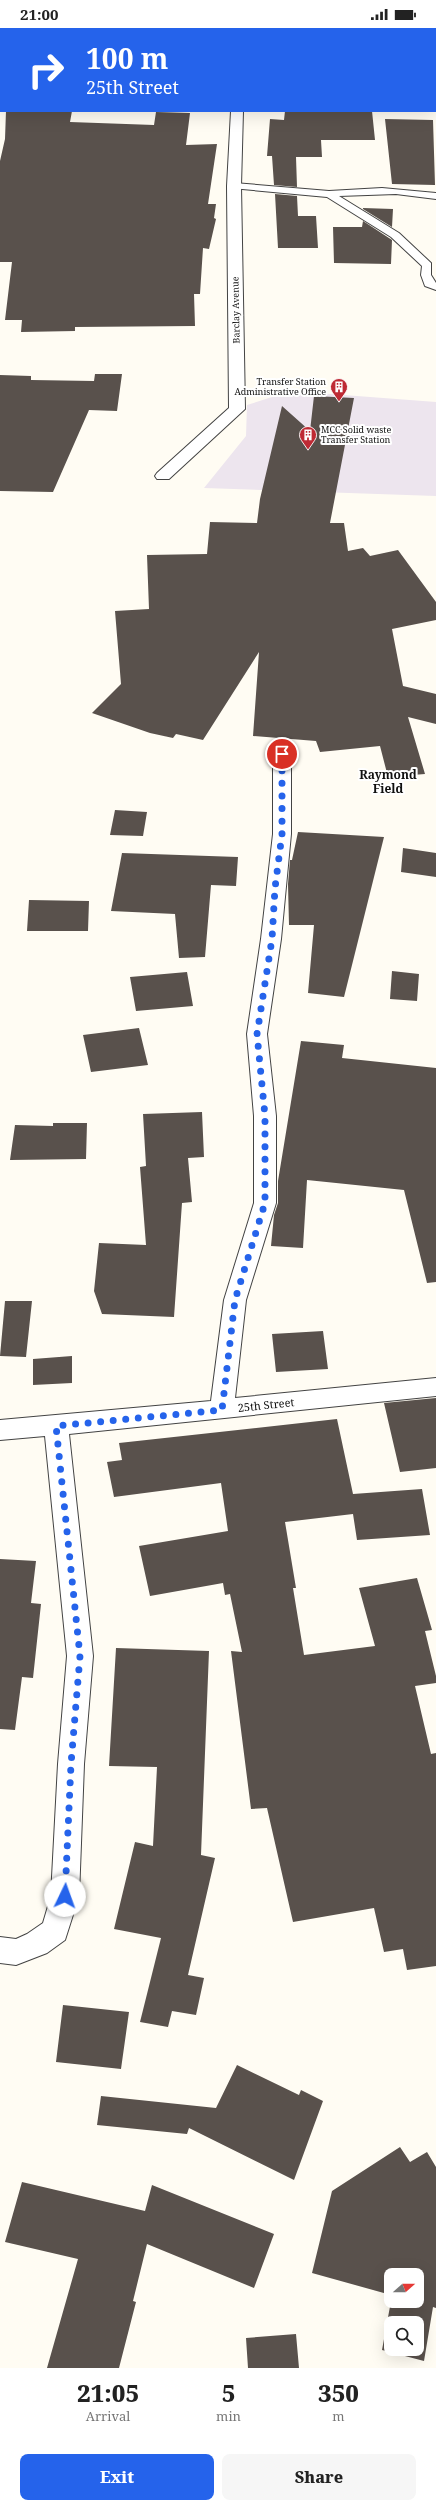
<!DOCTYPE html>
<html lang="en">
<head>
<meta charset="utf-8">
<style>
	:root { --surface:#fff; --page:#f6f6f6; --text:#222; --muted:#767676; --accent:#2563eb }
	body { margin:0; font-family:"Noto Serif",serif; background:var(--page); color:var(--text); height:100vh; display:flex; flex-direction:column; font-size:15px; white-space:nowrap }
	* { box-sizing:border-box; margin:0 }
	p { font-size:13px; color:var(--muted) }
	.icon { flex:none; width:22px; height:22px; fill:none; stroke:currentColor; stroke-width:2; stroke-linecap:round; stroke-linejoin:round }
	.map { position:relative; height:2340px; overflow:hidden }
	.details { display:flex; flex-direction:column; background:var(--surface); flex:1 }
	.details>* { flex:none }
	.top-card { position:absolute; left:0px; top:0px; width:436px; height:84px; box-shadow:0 4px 16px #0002; background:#2563eb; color:#fff; overflow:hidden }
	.needle { width:26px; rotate:69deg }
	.fabs { position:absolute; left:384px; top:2240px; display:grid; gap:8px }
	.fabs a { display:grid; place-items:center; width:40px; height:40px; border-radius:8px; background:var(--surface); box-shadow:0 4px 16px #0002; font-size:20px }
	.pin { position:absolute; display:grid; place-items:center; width:34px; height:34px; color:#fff; margin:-17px; border:2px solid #fff; border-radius:50%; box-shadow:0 1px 4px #0007 }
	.me { position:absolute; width:44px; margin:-22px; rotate:3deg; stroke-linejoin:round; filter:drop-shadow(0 0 3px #0008) }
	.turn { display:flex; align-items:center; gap:14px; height:84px; padding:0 20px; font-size:18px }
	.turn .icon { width:52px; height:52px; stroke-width:2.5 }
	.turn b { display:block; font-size:28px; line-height:34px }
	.eta { display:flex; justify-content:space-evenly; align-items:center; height:68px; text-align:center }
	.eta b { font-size:24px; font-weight:800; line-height:28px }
	.action { display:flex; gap:8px; margin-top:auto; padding:8px 20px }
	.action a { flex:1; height:46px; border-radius:8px; background:var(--accent); color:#fff; font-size:16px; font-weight:800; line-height:46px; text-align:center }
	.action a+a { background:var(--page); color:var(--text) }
	.status { display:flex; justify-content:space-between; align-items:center; height:28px; padding:0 20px; background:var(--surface); direction:ltr }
	.status svg { height:11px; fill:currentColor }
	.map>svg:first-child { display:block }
</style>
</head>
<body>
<div class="status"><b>21:00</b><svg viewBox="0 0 49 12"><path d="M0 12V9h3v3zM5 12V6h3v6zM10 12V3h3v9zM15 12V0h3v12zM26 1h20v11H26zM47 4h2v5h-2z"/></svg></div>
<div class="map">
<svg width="436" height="2340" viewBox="0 0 436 2340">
	<rect width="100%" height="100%" fill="#fffcf3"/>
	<!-- industrial -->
	<path fill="#ede5ee" d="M291,363L436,374V468L204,460L246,408L247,377Z"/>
	<!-- building -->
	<path fill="#59514c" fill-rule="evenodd" d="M6,83H72L70,94L154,97L156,84L190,85L186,117L217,116L208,176H216L214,190L216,191L209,221L203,220L200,266H194L195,298L75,299V303L21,304L22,292H5L12,234H0V133L5,111Z
		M285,83H372L375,112H321L322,129H296L297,159L274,157L272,128H267L270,91L284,92Z
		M385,91L433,92L435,157L392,156Z
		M275,166L297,168L298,188H316L318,220H278Z
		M363,180L393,181L392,199L363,181Z
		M363,193L392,212L391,236L334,235L333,199H362Z
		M95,346H122L117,383L89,382L53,464L0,463V347L31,348V352L94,353Z
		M314,368L354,370L330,495H344L348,523L363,520L370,528L398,522L436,574V592L392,601L403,658L436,666V696L408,689L425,746L388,749L380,718L320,724L316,713L253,708L259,624L203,712L176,706L173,710L150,705L92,685L121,656L115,583L149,581L147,527L207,526L210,494L257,495L260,471L282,378L310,403Z
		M115,782L147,784L143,808L110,807Z
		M298,804L384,809L344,969L308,965L314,897H289L288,856L290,832H292Z
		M403,820L436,825V849L401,844Z
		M122,825L238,829L236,858L211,857L205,929L179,930L175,886L111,883Z
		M29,872L89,873L88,903H27Z
		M392,943L419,946L417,973L390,971Z
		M187,944L193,978L136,983L130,949Z
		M139,1000L148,1037L91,1044L83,1007Z
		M301,1013L344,1017L342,1030L436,1040V1254L427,1255L404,1162L307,1152L303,1220L271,1218L274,1187L278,1175V1153Z
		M202,1084L204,1129L188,1130L192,1174L182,1175L174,1289L102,1286L94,1263L99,1215L146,1217L140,1139L146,1138L143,1086Z
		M53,1095H87L86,1131L10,1132L15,1097L53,1098Z
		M5,1273H32L26,1329L0,1328Z
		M323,1303L328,1341L276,1344L272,1306Z
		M72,1328V1355L33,1357V1331Z
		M436,1370V1440L400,1444L384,1375Z
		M337,1391L353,1466L422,1461L430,1507L357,1512L353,1486L285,1494L296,1560H293L304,1627L375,1618L359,1560L417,1550L432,1602L425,1603L436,1648V1655L415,1658L431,1726L436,1725V1938L407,1942L403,1921L384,1924L374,1880L293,1894L267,1780L251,1781L231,1623L242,1624L230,1566L225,1567L223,1555L150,1568L139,1518L228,1503L221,1455L114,1469L107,1434L122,1432L119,1415Z
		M0,1531L36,1533L31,1575L41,1576L33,1650L22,1649L15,1702L0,1701Z
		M116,1620L209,1623L201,1827L215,1830L188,1947L204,1950L196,1987L172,1983L168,1999L140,1994L161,1910L114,1901L135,1814L153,1818L157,1739L109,1738Z
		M63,1977L129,1984L121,2041L56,2034Z
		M237,2037L299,2067L301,2062L323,2073L294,2152L189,2100L187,2106L97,2097L101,2068L216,2080Z
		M400,2119L410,2134L427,2124L436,2139V2280L433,2279L424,2333L382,2322L391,2273H417V2247H391V2267L312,2245L332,2163ZM391,2295H417V2321H391Z
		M22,2154L145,2183L152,2157L274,2206L254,2260L147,2216L133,2273L136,2274L119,2340H47L78,2231L5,2214Z
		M296,2306L299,2340H248L246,2310Z"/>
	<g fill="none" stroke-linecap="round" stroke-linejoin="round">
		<defs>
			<path id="lane" d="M234,155L329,163L382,160L436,165V171L396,166L339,168L399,205L431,235V247L436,255V262L425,258L421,247L422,238L391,209L327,169L231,160V156Z"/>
			<path id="street" d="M233,0H245V1H233Z
				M231,83H243L241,158L245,381L169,451H157L155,448L157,445L229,380L227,158Z
				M282,720L288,722L291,726V806L281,911L267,1006L276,1088V1175L246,1272L235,1370L436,1350V1368L69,1406L93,1628L84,1736L79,1868L65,1912L47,1925L16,1937L0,1935V1909L16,1911L27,1906L43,1895L51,1868L58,1736L67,1628L45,1408L0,1412V1392L211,1373L224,1272L254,1175V1088L247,1006L261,911L273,806V726L276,722Z"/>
		</defs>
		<!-- lane casing -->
		<use href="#lane" stroke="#434343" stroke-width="2"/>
		<!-- street casing -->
		<use href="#street" stroke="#434343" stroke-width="2"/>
		<!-- lane -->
		<use href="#lane" fill="#fff" fill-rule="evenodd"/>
		<!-- street -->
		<use href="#street" fill="#fff" fill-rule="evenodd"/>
	</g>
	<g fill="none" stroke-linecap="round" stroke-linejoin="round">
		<!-- route -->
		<path stroke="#2563eb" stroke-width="7" stroke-dasharray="0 12.6" d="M65,1868L71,1736L80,1628L56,1398L222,1382L235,1272L265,1175V1088L257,1006L272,911L275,860L282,806V726"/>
	</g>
	<!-- icons -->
	<defs>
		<symbol id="building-pin" viewBox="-11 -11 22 30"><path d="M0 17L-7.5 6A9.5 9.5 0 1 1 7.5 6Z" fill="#be2a34" stroke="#fff"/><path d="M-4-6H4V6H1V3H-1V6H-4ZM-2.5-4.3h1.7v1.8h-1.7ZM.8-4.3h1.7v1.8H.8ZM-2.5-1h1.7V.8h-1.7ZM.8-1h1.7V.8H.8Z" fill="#fff"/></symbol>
	</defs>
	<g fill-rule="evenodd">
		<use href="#building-pin" x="329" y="349" width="20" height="27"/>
		<use href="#building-pin" x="298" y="397" width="20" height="27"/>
	</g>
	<g text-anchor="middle" stroke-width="4" stroke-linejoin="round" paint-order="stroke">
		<!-- far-street labels -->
		<g font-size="9" fill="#101010" stroke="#fff">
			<text transform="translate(236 282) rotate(-91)" y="3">Barclay Avenue</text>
		</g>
		<!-- far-poi labels -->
		<g font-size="9" fill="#101010" stroke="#fff" text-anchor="end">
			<text x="326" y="357">Transfer Station<tspan x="326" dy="10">Administrative Office</tspan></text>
			<text x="321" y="405" text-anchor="start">MCC Solid waste<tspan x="321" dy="10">Transfer Station</tspan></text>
		</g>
		<!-- street labels -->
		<g font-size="11" fill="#101010" stroke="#fff">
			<text transform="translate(266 1377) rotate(-6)" y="4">25th Street</text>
		</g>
		<!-- neighbourhood labels -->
		<g font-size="12" font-weight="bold" fill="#101010" stroke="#fff">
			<text x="388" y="751">Raymond<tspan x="388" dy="14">Field</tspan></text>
		</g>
	</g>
</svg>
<div class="fabs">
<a><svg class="needle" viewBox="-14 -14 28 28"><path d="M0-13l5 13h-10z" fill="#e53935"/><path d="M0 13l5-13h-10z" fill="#767676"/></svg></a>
<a><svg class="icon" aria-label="search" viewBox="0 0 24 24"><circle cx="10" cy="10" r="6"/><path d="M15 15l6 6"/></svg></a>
</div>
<div class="pin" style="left:282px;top:726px;background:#d93025"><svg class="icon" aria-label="arrive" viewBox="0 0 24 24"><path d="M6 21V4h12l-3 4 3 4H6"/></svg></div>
<svg class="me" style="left:65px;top:1868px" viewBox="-20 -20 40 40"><circle r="19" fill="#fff"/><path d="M0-13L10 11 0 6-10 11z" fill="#2563eb"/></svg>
<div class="top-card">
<div class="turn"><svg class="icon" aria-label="right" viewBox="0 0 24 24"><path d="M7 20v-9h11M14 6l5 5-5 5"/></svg><div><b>100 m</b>25th Street</div></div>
</div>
</div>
<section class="details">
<div class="eta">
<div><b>21:05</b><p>Arrival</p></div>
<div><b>5</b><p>min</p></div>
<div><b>350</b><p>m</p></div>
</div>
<div class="action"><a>Exit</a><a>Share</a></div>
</section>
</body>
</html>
